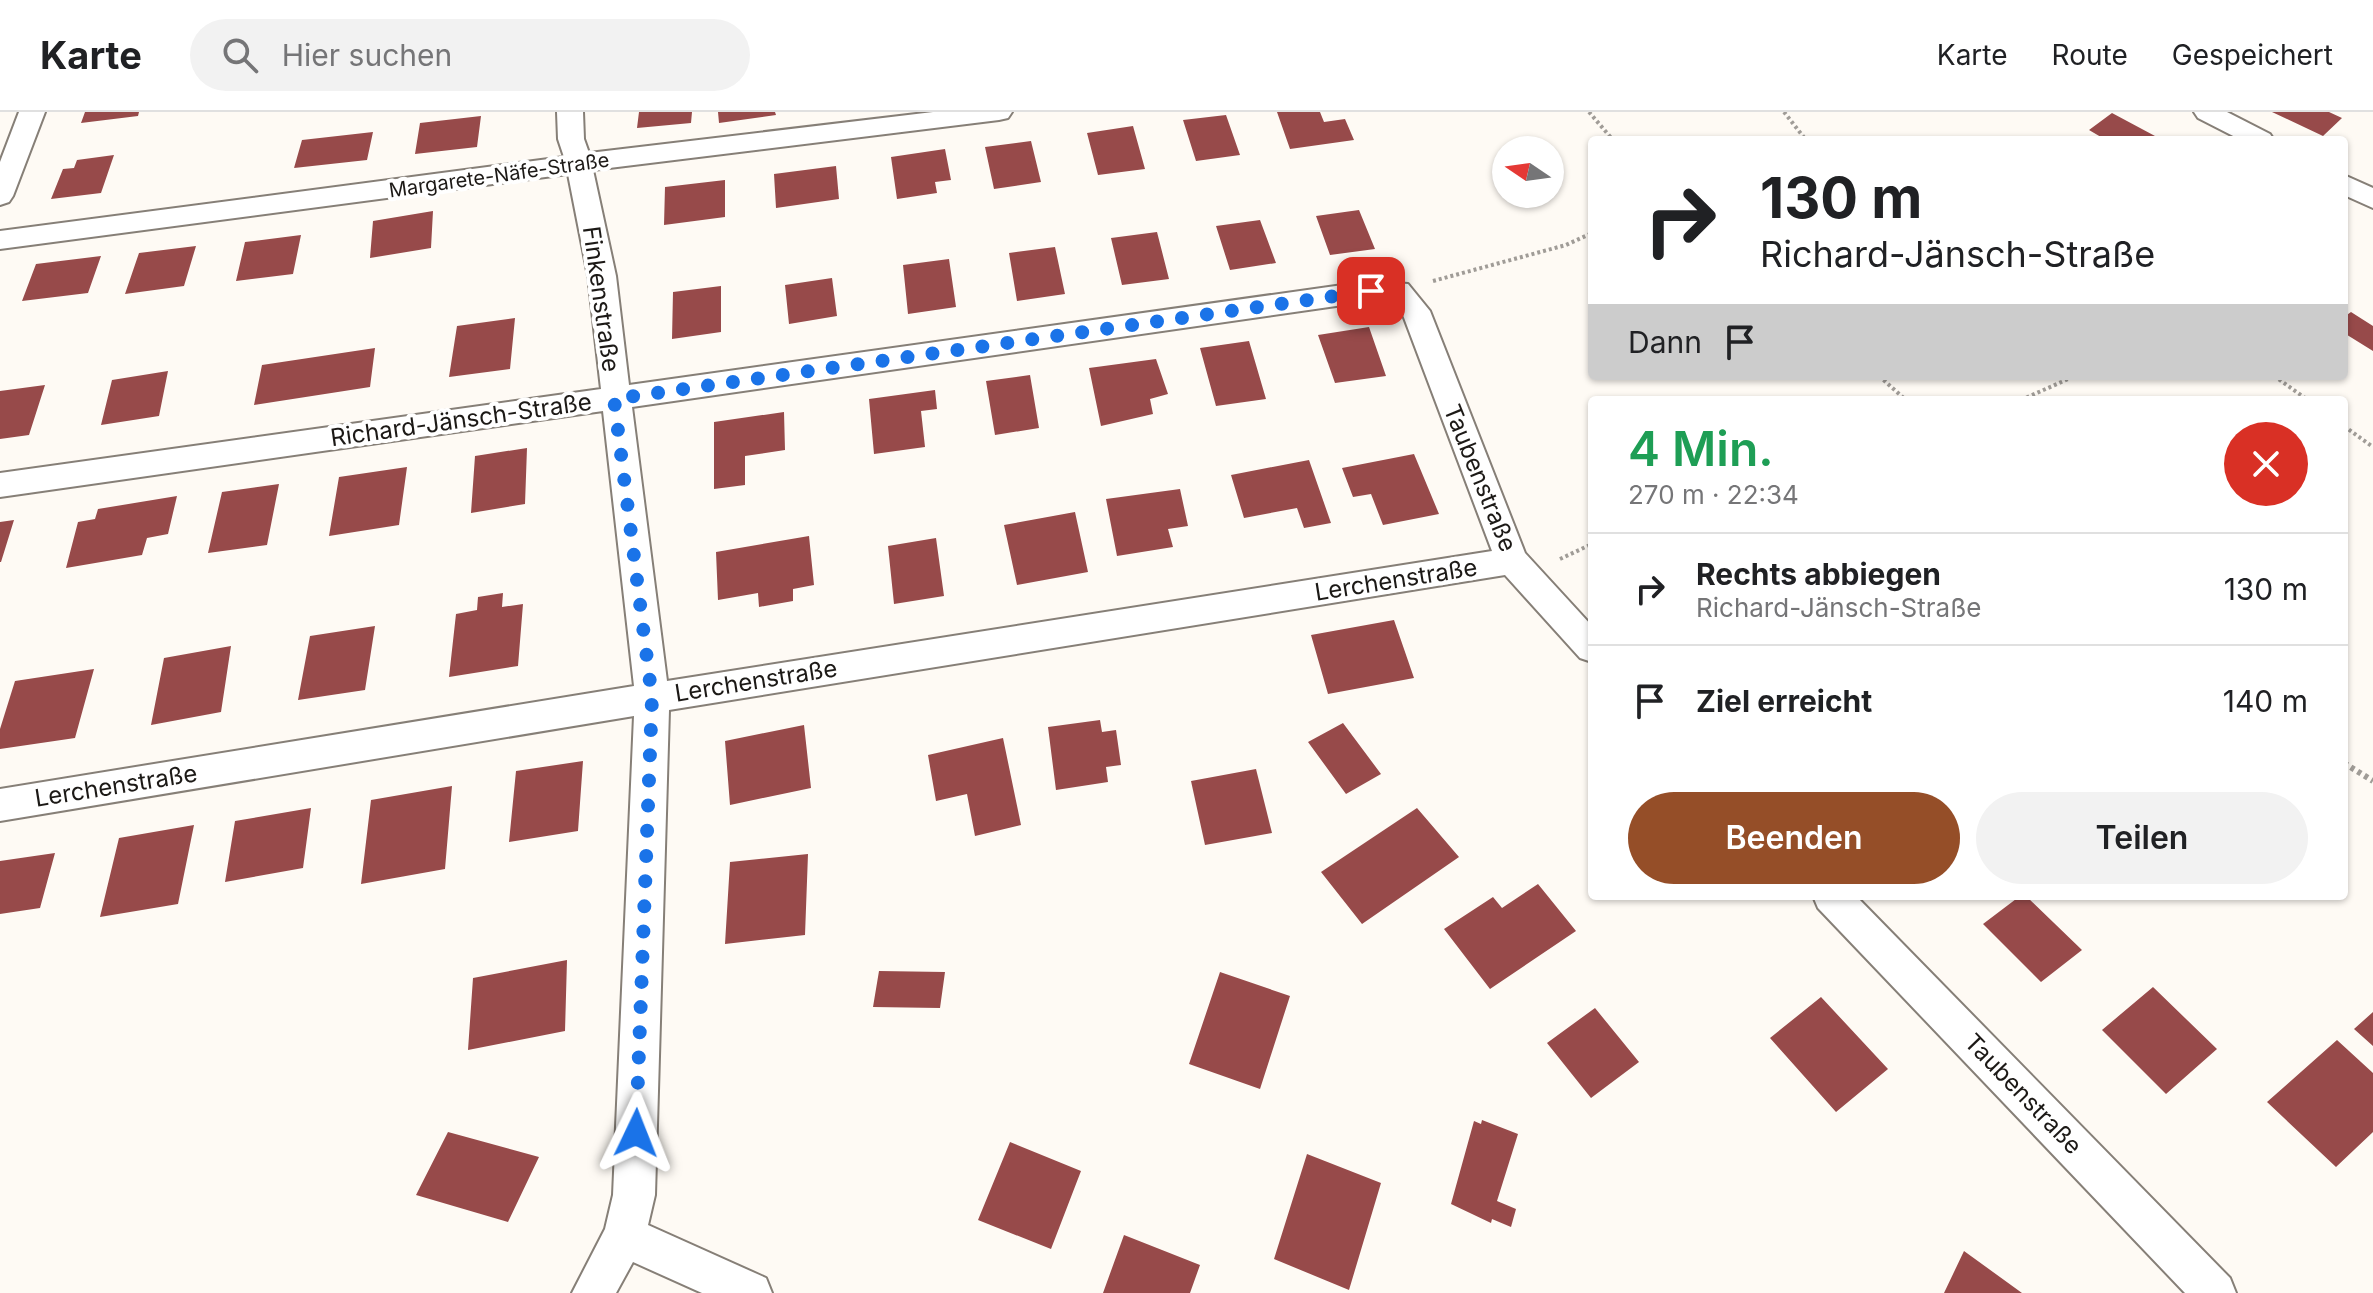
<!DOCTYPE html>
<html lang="de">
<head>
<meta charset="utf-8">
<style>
	:root { --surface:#fff; --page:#f2f2f2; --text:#202124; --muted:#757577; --line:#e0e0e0; --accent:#954e28 }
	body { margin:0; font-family:Inter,sans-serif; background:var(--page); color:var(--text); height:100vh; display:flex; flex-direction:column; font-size:30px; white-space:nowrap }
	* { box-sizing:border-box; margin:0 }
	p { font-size:26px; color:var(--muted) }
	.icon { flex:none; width:44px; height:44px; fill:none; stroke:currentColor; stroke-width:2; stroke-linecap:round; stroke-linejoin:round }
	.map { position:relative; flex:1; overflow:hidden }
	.sheet { position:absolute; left:1588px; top:284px; width:760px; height:504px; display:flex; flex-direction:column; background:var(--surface); border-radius:8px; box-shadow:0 2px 6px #0004 }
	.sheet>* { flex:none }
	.guide { position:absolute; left:1588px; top:24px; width:760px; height:244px; border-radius:8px; box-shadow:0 2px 6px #0004; background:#fff; color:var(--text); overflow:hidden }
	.needle { width:52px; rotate:283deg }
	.controls { position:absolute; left:1492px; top:24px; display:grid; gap:16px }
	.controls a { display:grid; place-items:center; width:72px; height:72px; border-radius:50%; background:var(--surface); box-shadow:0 2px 6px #0004; font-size:40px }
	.pin { position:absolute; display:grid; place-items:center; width:68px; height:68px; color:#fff; margin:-34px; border-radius:16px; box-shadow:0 4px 12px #0006 }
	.me { position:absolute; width:88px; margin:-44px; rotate:2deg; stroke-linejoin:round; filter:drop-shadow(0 0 6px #0008) }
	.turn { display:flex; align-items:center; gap:28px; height:168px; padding:0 40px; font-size:36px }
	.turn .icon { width:104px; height:104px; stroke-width:2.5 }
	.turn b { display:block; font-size:56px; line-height:68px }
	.then { display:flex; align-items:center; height:76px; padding:0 40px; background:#0003; gap:16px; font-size:30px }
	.round { display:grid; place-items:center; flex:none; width:84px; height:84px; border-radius:42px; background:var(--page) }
	.head { display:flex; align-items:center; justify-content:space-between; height:136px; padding:0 40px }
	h1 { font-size:48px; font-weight:600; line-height:60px; color:#1e9e55 }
	.cta { display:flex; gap:16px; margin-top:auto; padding:16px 40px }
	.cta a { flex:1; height:92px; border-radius:48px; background:var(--accent); color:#fff; font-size:32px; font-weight:600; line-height:92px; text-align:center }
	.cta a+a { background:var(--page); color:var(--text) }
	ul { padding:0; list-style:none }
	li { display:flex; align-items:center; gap:24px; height:112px; padding:0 40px; border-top:2px solid var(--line) }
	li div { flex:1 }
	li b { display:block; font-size:30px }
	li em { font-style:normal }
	header { display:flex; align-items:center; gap:48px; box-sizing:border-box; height:112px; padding:0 40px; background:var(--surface); border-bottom:2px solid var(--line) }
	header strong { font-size:38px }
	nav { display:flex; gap:44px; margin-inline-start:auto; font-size:28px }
	.search { width:560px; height:72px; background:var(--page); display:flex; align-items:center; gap:20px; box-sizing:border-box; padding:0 28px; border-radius:44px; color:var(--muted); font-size:30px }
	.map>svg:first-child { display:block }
</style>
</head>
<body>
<header>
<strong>Karte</strong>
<div class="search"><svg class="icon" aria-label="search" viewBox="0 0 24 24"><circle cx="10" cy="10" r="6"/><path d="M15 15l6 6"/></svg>Hier suchen</div>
<nav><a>Karte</a><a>Route</a><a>Gespeichert</a></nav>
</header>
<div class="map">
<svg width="2373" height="1181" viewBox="0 0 2373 1181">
	<rect width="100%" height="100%" fill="#fefaf4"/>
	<!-- building -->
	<path fill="#974a4a" d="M85,0H139L138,4L81,11Z
		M639,0H692L691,11L637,16Z
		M718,0H775L776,3L719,11Z
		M1277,0H1320L1324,10L1345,7L1354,28L1290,37Z
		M2272,0H2329L2342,6L2323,24Z
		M2112,1L2155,24L2150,28H2106L2089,18Z
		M1226,3L1240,43L1196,49L1183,8Z
		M481,4L477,35L415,42L420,11Z
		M1133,14L1145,57L1098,63L1087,21Z
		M373,20L367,48L294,56L302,28Z
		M1031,29L1041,70L994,77L985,35Z
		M945,37L951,68L935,70L937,81L897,87L891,45Z
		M114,43L101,81L51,87L63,57L74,56L77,48Z
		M836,54L839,87L776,96L774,62Z
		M725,68V105L664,113L665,75Z
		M1359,98L1375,137L1330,143L1316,104Z
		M433,99L431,136L370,146L373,109Z
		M1260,108L1276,151L1230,158L1216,114Z
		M1157,120L1169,167L1122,173L1111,126Z
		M301,123L293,162L236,169L245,130Z
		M196,134L184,174L125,182L139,141Z
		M1055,135L1065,182L1017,189L1009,141Z
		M101,144L88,181L22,189L36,152Z
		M949,147L956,195L908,202L903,153Z
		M832,166L837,204L789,212L785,173Z
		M721,174V220L672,227L673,180Z
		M2351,200L2373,214V239L2344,221V205Z
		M515,206L510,257L449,265L457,214Z
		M1369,215L1386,264L1335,271L1318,223Z
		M1249,229L1266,287L1216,294L1200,236Z
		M375,236L370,275L254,293L262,253Z
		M1156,247L1168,282L1150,287L1153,302L1101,314L1089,256Z
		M168,259L159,304L101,313L112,268Z
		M1030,263L1039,316L995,323L986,269Z
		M45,273L29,323L0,327V279Z
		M935,278L937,297L921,299L925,335L874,342L869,287Z
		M784,300L785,338L745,344V373L714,377V310Z
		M527,336L525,392L471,401L475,344Z
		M1414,342L1439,402L1383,413L1371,382L1353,385L1342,356Z
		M1309,348L1331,411L1304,416L1297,396L1244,406L1231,363Z
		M407,355L399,413L329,424L339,365Z
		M279,372L267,433L208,441L222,380Z
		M1180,377L1188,414L1168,417L1173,435L1117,444L1106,387Z
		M177,384L168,422L147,426L142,443L66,456L78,410L95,407L98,397Z
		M1075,400L1088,460L1017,473L1004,413Z
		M14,408L1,450H0V410Z
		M809,424L814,473L793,477V489L759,495L758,481L718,488L716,440Z
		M936,426L944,484L894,492L888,434Z
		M503,481L502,495L523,492L518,554L449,565L456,502L477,498L478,485Z
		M1394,508L1414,566L1328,582L1311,523Z
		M375,514L365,578L298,588L310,524Z
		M231,534L221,600L151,613L164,546Z
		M94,557L75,626L0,637V617L15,569Z
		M1100,608L1102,620L1116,618L1121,653L1106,655L1108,670L1056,678L1048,615Z
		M1343,611L1381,662L1346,682L1308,630Z
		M804,613L811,676L730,693L725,629Z
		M1003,626L1021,713L975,724L967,682L936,689L928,643Z
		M583,649L578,719L509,730L516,659Z
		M1256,657L1272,721L1205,733L1191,669Z
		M452,674L445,757L361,772L371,688Z
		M311,696L303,756L225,770L235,709Z
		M1417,696L1459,745L1362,812L1321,760Z
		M194,713L178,792L100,805L119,726Z
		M55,741L40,796L0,802V749Z
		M808,742L805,823L725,832L730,750Z
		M1538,772L1576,819L1490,877L1444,817L1493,785L1502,796Z
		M2020,784H2026L2082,838L2041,870L1983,812Z
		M567,848L565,919L468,938L473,866Z
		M879,859L945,860L940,896L873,895Z
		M1220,860L1290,884L1260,977L1189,952Z
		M2153,875L2217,937L2166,982L2102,918Z
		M1821,885L1888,957L1836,1000L1770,926Z
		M1595,896L1639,950L1591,986L1547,931Z
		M2373,900V934L2354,917Z
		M2337,928L2373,961V1020L2336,1055L2267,990Z
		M1482,1008L1518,1022L1497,1089L1516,1097L1511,1115L1492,1107L1491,1111L1451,1092L1474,1009L1481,1012Z
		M448,1020L539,1045L508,1110L416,1083Z
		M1010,1030L1081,1059L1051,1137L978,1108Z
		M1307,1042L1381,1071L1349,1178L1274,1147Z
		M1124,1123L1200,1153L1190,1181H1103Z
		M1964,1139L2022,1181H1944Z"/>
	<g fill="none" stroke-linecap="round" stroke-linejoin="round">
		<defs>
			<path id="street" d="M19,0H45L13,84L9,90L0,93V50Z
				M557,0H583L584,27L589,41L933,0H1012L1008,6L999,8L593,58L616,164L629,273L1371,169L1408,172L1430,199L1525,441L1592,514V550L1580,546L1505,463L669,598L655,1083L648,1113L766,1166L772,1181H702L633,1150L616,1181H572L605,1117L613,1083L634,604L0,709V677L634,574L603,299L0,385V361L601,277L588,164L568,62L0,137V119L564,45L558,27ZM1371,189H1391L1403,203L1492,439L667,569L632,295Z
				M2194,0H2227L2270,22L2274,28H2241L2198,6Z
				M2344,63L2373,76V96L2344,83Z
				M1813,784H1856L2230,1166L2236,1181H2185L1818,796Z"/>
		</defs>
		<!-- street casing -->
		<use href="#street" stroke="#867f77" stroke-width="4"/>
		<!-- path-far1 -->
		<path stroke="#a09c97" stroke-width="4" stroke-dasharray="3 3" stroke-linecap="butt" d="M1589,0L1613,28
			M1784,0L1806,28
			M1433,169L1566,133L1592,121
			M1879,264L1906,288
			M2274,264L2308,288
			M2021,288L2075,264
			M2344,314L2373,335
			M1560,447L1592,432"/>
		<!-- path -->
		<path stroke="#a09c97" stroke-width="6" stroke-dasharray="4 4" stroke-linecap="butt" d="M2344,651L2373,669"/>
		<!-- street -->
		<use href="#street" fill="#fff" fill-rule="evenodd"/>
	</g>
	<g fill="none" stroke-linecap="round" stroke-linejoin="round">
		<!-- route -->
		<path stroke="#1a73e8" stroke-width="14" stroke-dasharray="0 25.2" d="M636,1021L652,586L614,287L1371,179"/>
	</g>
	<g text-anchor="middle" stroke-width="8" stroke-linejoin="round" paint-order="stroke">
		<!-- far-street labels -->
		<g font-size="20" fill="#1c1916" stroke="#fff">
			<text transform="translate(499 63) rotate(-8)" y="7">Margarete-Näfe-Straße</text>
		</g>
		<!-- street labels -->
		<g font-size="24" fill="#1c1916" stroke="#fff">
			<text transform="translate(601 187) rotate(82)" y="8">Finkenstraße</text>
			<text transform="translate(461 308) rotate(-8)" y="8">Richard-Jänsch-Straße</text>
			<text transform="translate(1480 366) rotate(68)" y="8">Taubenstraße</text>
			<text transform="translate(1396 468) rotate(-9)" y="8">Lerchenstraße</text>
			<text transform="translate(756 569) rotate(-9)" y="8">Lerchenstraße</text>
			<text transform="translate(116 674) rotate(-9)" y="8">Lerchenstraße</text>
			<text transform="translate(2023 982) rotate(46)" y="8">Taubenstraße</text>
		</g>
	</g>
</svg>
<div class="controls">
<a><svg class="needle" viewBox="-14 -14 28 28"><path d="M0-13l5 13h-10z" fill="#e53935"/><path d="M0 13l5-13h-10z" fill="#757577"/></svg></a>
</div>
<div class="pin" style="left:1371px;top:179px;background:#d93025"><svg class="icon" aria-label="arrive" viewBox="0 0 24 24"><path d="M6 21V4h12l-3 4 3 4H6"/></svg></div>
<svg class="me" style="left:636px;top:1021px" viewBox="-20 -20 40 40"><path d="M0-17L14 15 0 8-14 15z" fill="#1a73e8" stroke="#fff" stroke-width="4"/></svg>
<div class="guide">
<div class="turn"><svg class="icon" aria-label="right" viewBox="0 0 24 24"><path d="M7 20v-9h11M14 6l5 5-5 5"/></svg><div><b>130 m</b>Richard-Jänsch-Straße</div></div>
<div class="then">Dann<svg class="icon" aria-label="arrive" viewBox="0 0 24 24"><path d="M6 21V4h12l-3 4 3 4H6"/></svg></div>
</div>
<section class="sheet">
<div class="head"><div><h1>4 Min.</h1><p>270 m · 22:34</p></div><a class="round" style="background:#d93025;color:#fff"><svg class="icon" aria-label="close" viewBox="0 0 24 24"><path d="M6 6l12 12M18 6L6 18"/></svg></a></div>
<ul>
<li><svg class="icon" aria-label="right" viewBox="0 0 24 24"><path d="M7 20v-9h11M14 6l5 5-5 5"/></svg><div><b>Rechts abbiegen</b><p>Richard-Jänsch-Straße</p></div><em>130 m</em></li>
<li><svg class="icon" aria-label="arrive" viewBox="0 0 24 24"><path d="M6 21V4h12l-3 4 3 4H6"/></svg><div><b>Ziel erreicht</b></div><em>140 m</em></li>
</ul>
<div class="cta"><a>Beenden</a><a>Teilen</a></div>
</section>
</div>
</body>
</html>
